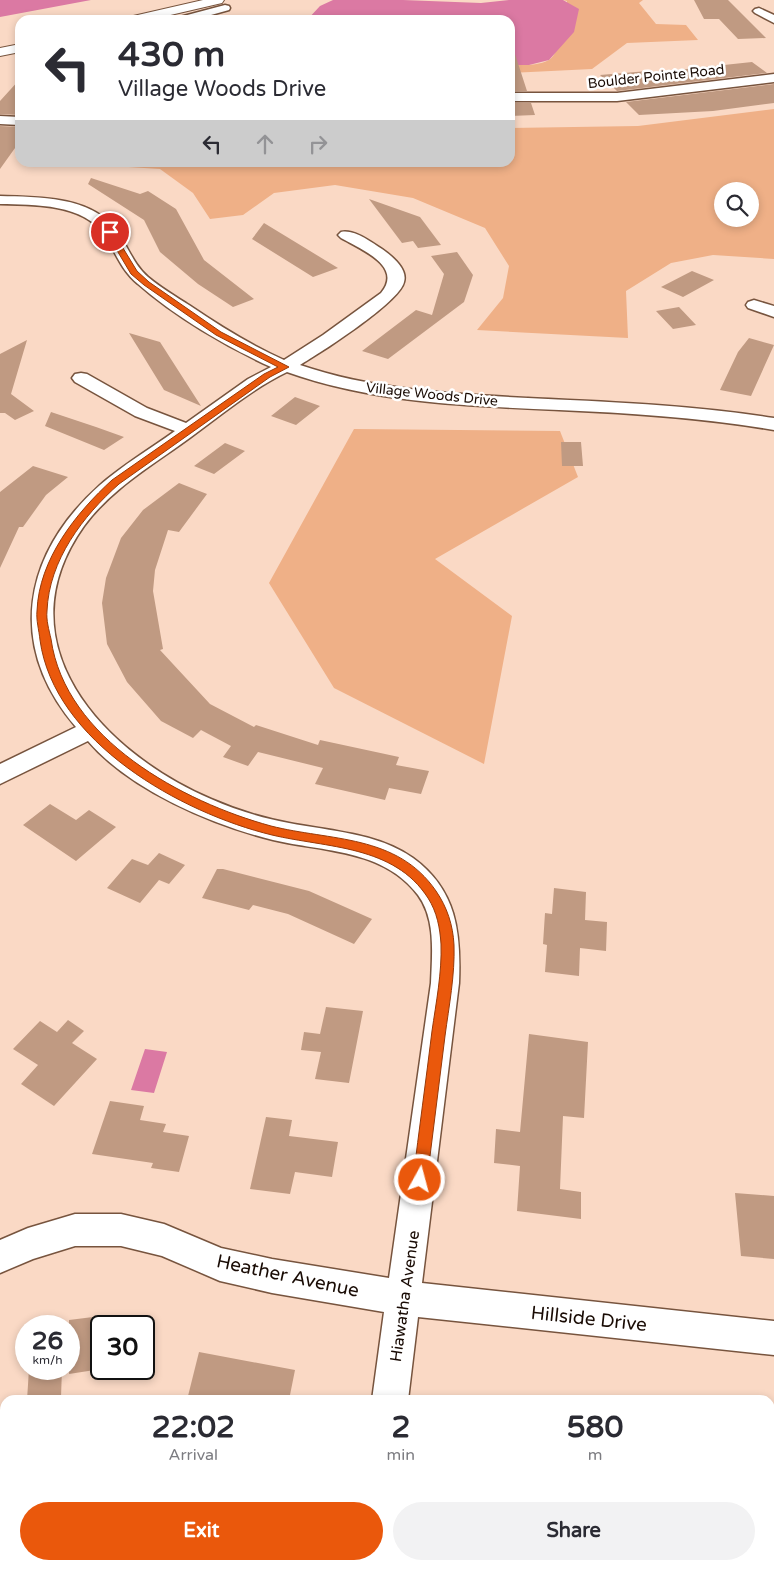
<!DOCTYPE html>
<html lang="en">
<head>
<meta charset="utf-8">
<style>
	:root { --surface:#fff; --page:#f2f2f3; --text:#2b2b33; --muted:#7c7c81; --accent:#ea580c }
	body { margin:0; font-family:"Varela Round",sans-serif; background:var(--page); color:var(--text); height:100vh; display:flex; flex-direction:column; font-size:19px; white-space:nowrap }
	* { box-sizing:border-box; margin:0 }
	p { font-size:16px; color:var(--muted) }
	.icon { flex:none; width:28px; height:28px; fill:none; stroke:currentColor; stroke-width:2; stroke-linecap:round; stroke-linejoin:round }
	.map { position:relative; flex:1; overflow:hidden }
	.sheet { position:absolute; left:0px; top:1395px; width:775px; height:175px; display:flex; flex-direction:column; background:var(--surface); border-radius:15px 15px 0 0; box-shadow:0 2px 8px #0003 }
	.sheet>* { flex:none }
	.top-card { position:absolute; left:15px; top:15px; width:500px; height:152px; border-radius:15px; box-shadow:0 2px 8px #0003; background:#fff; color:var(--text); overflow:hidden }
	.controls { position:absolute; left:714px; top:182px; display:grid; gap:10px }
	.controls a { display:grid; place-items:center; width:45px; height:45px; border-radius:50%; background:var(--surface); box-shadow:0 2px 8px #0003; font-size:25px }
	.speed { position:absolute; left:15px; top:1315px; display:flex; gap:10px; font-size:25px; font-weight:700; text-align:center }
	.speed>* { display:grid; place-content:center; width:65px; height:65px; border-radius:50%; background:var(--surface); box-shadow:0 2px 8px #0003; line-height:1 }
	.speed small { font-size:12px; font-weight:400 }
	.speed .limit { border:2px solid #111; border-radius:8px; background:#fff; color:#111 }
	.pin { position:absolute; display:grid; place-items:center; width:42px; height:42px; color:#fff; margin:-21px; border:2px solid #fff; border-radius:50%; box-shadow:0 1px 5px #0007 }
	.me { position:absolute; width:55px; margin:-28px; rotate:7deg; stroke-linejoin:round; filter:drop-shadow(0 0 4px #0008) }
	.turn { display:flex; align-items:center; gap:18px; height:105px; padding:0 20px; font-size:22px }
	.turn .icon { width:65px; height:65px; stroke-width:2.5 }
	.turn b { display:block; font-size:35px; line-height:42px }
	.lanes { display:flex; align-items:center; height:48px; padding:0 20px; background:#0003; justify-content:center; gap:25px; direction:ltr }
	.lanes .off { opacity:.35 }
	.eta { display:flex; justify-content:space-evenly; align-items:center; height:85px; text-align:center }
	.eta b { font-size:30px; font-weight:800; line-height:35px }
	.action { display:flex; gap:10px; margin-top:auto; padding:10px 20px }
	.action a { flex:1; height:58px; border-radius:30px; background:var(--accent); color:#fff; font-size:20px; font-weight:800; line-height:58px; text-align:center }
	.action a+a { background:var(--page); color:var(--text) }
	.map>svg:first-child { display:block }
</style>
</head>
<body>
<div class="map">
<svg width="774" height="1570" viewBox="0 0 774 1570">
	<rect width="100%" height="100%" fill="#fad9c5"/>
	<!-- green -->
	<path fill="#efb087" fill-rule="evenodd" d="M563,0H643L639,3L656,24L686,25L698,40L627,43L592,69L510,73V65C522,65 538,66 549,60C561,53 565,15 567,1Z
		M774,109V259L713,255L671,263L626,291L628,338L477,330L503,298L509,266L485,228L413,198L335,185L274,193L243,215L210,219L193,193L160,169L81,164L82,162C121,162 161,161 201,162C235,163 269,172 303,162H510V128L638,126ZM722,191H750V219H722Z
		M354,429L560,431L578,477L435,559L512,616L484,764L334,688L269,583Z"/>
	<!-- water -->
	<path fill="#db79a3" d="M0,0H91L0,17Z
		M333,0H403L481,3L509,0H563L579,9L574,32L549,60L529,65H510V20H307L320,6Z
		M145,1049L167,1052L154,1093L131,1090Z"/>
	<!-- building -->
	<path fill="#c09a82" d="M694,0H728L766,38L738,39L719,19H704Z
		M510,51H514L527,91H510Z
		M752,62L767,73L617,91L600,75L648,71L652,75L676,73L677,70Z
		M20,79V115L0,114V101Z
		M774,84V103L713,111L639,115L626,102Z
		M510,103H531L535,115L510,116Z
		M0,126L20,127V141L0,169Z
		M91,178L140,194L148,191L176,209L204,260L254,299L233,307L198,284L160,252L144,220L88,184Z
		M369,199L420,217L441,245L418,248L413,241L402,243Z
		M264,223L338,268L313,277L252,239Z
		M457,252L473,275L464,302L388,359L362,351L416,310L432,315L444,274L431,256Z
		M692,271L714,280L683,297L661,287Z
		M679,307L696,325L673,329L656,311Z
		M129,333L160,342L201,406L164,390Z
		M749,338L774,345L751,396L720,390L738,352Z
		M27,340L11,394L34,411L15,420L5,413H0V354Z
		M295,397L320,406L296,425L271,416Z
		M51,412L96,427L124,437L104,450L45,426Z
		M561,442H581L583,466H562Z
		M225,443L245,451L214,474L194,466Z
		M33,466L68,477L46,495L23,527H19L0,568V492Z
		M179,483L207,494L179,532L168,530L155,570L153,591L163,649L160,650L210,704L254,727L256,725L318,745L320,740L399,757L396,765L429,771L421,794L389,788L385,800L315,784L323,768L258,752L248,766L223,757L231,746L201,730L193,738L161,721L127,682L107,644L102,603L106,578L121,538L143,510Z
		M50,804L76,820L89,810L116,827L76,861L23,825Z
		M159,853L185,865L169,884L159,880L140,903L107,888L132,859L148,865Z
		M217,869H223L309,891L372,919L354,944L288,914L253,905L249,910L202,898Z
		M554,888L586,892L585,920L607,922L606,951L580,948L579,976L545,972L547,945L543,944L545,913L552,914Z
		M326,1007L363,1011L349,1083L315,1079L321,1052L301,1050L304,1032L320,1034Z
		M68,1020L84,1031L72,1043L97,1059L54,1106L21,1084L38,1065L13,1049L40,1021L57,1032Z
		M529,1034L588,1042L584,1118L563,1116L560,1189L581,1192V1219L517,1211L520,1166L494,1163L496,1129L520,1132Z
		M110,1101L144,1106L140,1120L166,1124L163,1132L189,1136L179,1172L151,1168L153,1163L92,1154Z
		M266,1117L292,1120L289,1136L338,1142L332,1177L295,1172L290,1194L250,1189Z
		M735,1193L774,1196V1259L741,1256Z
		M101,1316V1369L69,1374V1320Z
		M199,1352L295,1370L289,1400H187Z
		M29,1369H62L61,1397L27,1400Z"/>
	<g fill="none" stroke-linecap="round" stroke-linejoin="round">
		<defs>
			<path id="minor" d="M225,5L229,6L230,8L229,10L193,20H174L176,18Z
				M759,8L774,15V23L755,13L753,11L755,9Z
				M774,74V82L617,101H510V93H617Z
				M0,116L20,117V125L0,124Z
				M0,196C38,197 91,196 116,230C128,246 133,264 148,277C161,288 175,296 189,305C220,326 250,345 284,360L323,335L381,293C404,266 360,249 341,238L338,235L341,232C354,229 371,242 382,249C392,256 408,269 404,282C400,302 320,353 300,365C373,390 452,394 528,398C611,402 693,405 774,418V430C703,418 631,413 559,410C468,406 374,403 287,372C252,389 221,415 191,437C153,465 112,488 84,526C0,644 104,753 211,799C236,810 262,818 289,823C330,831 378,833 413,858C457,890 461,933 459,983L422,1283L774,1321V1355L418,1317L408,1400H372L384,1312L272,1293L220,1281L162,1256L121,1246H75L33,1259L0,1273V1240L28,1228L75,1214H121L164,1224L221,1248L272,1259L389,1278L431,983C432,954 436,919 418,895C383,849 324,852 273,840C212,825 130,790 88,741L0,784V764L76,727C6,645 23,554 100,485C123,465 150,449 175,431L135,416L75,382L72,378L75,374L81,373L87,374L147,408L186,423L248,379L271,367C227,347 174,316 138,284C122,271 116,254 106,237C85,203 34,205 0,204Z
				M754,300L774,306V317L748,308L746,305L748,302Z
				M346,1565H386L385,1570H345Z"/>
			<path id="major" d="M203,0H224L222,3L149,20H127L129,17Z
				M20,44V52L0,56V48Z"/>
		</defs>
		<!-- minor casing -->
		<use href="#minor" stroke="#77543e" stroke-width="3"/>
		<!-- major casing -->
		<use href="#major" stroke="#77543e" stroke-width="2"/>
		<!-- minor -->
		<use href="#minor" fill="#fff" fill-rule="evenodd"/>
		<!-- major -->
		<use href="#major" fill="#fff" fill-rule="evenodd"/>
	</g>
	<!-- route -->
	<path fill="#ea580c" stroke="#983908" d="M107,230H112L137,271L149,282L221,332L289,367L270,377L119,484C83,516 49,560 47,611C46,620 49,630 51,639C65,739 183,802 271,826C330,841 397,834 436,891C447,907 453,925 454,945C455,975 449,1006 445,1036C439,1084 433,1132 427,1180L425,1184L420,1186L415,1184L413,1180C419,1130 426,1080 432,1031C436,1003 442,973 441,944C440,928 437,912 428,898C394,845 327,848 272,835C181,813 54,742 40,640C39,630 36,620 37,611C39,559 76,513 112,480L264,374L278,367L216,335L144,285L131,274L106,232Z"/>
	<g text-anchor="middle" stroke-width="5" stroke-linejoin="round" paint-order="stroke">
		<!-- far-street labels -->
		<g font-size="14" fill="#190b04" stroke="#fff">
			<text transform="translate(656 76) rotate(-6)" y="5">Boulder Pointe Road</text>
			<text transform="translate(432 394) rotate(6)" y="5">Village Woods Drive</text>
		</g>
		<!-- street labels -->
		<g font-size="16" fill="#190b04" stroke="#fff">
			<text transform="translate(404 1296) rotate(-82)" y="6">Hiawatha Avenue</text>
		</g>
		<!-- near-street labels -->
		<g font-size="19" fill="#190b04" stroke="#fff">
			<text transform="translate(288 1275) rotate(12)" y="7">Heather Avenue</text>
			<text transform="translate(589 1318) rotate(6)" y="7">Hillside Drive</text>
		</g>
	</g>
</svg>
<div class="controls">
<a><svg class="icon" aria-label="search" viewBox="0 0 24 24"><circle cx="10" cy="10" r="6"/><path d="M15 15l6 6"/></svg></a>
</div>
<div class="speed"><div>26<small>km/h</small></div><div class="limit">30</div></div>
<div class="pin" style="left:110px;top:232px;background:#d93025"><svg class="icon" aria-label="arrive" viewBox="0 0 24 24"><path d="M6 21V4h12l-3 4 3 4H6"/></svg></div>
<svg class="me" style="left:420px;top:1180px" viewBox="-20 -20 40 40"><circle r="17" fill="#ea580c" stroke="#fff" stroke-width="3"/><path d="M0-11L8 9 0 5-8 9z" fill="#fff"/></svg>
<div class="top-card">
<div class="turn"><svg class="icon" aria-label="left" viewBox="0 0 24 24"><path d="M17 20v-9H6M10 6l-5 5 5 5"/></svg><div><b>430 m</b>Village Woods Drive</div></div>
<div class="lanes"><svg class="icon" aria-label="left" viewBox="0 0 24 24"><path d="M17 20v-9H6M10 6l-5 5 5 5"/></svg><svg class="icon off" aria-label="ahead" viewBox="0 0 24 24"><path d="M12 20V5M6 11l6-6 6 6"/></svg><svg class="icon off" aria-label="right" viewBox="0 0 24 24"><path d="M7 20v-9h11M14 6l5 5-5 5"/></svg></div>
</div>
<section class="sheet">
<div class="eta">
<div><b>22:02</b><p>Arrival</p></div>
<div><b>2</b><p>min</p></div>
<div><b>580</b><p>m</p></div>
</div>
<div class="action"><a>Exit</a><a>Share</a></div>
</section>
</div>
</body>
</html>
